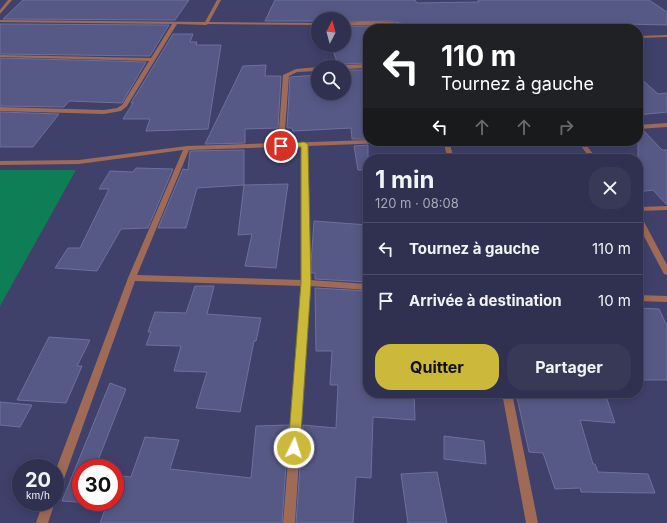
<!DOCTYPE html>
<html lang="fr">
<head>
<meta charset="utf-8">
<style>
	:root { --surface:#303150; --page:#383957; --text:#f1f3f6; --muted:#a8a9b7; --line:#4b4c67; --accent:#ccb939 }
	body { margin:0; font-family:Inter,sans-serif; background:var(--page); color:var(--text); height:100vh; display:flex; flex-direction:column; font-size:15px; white-space:nowrap }
	* { box-sizing:border-box; margin:0 }
	p { font-size:13px; color:var(--muted) }
	.icon { flex:none; width:22px; height:22px; fill:none; stroke:currentColor; stroke-width:2; stroke-linecap:round; stroke-linejoin:round }
	.map { position:relative; flex:1; overflow:hidden }
	.details { position:absolute; left:363px; top:154px; width:280px; height:244px; display:flex; flex-direction:column; background:var(--surface); border-radius:16px; box-shadow:0 2px 10px #0003,0 0 0 1px var(--line) }
	.details>* { flex:none }
	.top-card { position:absolute; left:363px; top:24px; width:280px; height:122px; border-radius:16px; box-shadow:0 2px 10px #0003,0 0 0 1px var(--line); background:#202124; color:#fff; overflow:hidden }
	.needle { width:26px; rotate:6deg }
	.buttons { position:absolute; left:311px; top:12px; display:grid; gap:8px }
	.buttons a { display:grid; place-items:center; width:40px; height:40px; border-radius:50%; background:var(--surface); box-shadow:0 2px 10px #0003,0 0 0 1px var(--line); font-size:20px }
	.speed { position:absolute; left:12px; top:459px; display:flex; gap:8px; font-size:20px; font-weight:700; text-align:center }
	.speed>* { display:grid; place-content:center; width:52px; height:52px; border-radius:50%; background:var(--surface); box-shadow:0 2px 10px #0003,0 0 0 1px var(--line); line-height:1 }
	.speed small { font-size:10px; font-weight:400 }
	.speed .limit { border:6px solid #d22; background:#fff; color:#111 }
	.pin { position:absolute; display:grid; place-items:center; width:34px; height:34px; color:#fff; margin:-17px; border:2px solid #fff; border-radius:50%; box-shadow:0 1px 4px #0007 }
	.me { position:absolute; width:44px; margin:-22px; rotate:4deg; stroke-linejoin:round; filter:drop-shadow(0 0 3px #0008) }
	.turn { display:flex; align-items:center; gap:14px; height:84px; padding:0 12px; font-size:18px }
	.turn .icon { width:52px; height:52px; stroke-width:2.5 }
	.turn b { display:block; font-size:28px; line-height:34px }
	.lanes { display:flex; align-items:center; height:38px; padding:0 12px; background:#0003; justify-content:center; gap:20px; direction:ltr }
	.lanes .off { opacity:.35 }
	.round { display:grid; place-items:center; flex:none; width:42px; height:42px; border-radius:16px; background:var(--page) }
	.summary { display:flex; align-items:center; justify-content:space-between; height:68px; padding:0 12px }
	h1 { font-size:24px; font-weight:700; line-height:30px }
	.primary-button { display:flex; gap:8px; margin-top:auto; padding:8px 12px }
	.primary-button a { flex:1; height:46px; border-radius:16px; background:var(--accent); color:#111; font-size:16px; font-weight:700; line-height:46px; text-align:center }
	.primary-button a+a { background:var(--page); color:var(--text) }
	ul { padding:0; list-style:none }
	li { display:flex; align-items:center; gap:12px; height:52px; padding:0 12px; border-top:1px solid var(--line) }
	li div { flex:1 }
	li b { display:block; font-size:15px }
	li em { font-style:normal }
	.map>svg:first-child { display:block }
</style>
</head>
<body>
<div class="map">
<svg width="667" height="523" viewBox="0 0 667 523">
	<rect width="100%" height="100%" fill="#40416b"/>
	<!-- green -->
	<path fill="#0d7e55" d="M0,170H76L0,306Z"/>
	<!-- building -->
	<path fill="#565985" stroke="#6d709d" d="M23,0H189L175,20L3,19Z
		M275,0H415L417,3L479,2L478,0H649L667,12V25L624,24L630,29H594L591,25L522,27L523,29H413L406,24L389,21L344,22V19H318V21H265Z
		M0,24L169,25L150,56L0,54Z
		M344,26H390L404,29H368V59H366V63L344,64L339,67L331,45H344Z
		M173,34H193L190,42H197L196,45H221L208,129L146,131L150,119H123L133,103H131Z
		M0,58L146,62L122,103L69,101L64,107L0,106Z
		M266,65L265,76H281L278,128L245,129V143L205,144L243,66Z
		M344,70H366L368,139H352L351,128L293,131L292,128H287L290,77L318,75V93H344Z
		M638,76L658,94L667,93V112L638,115Z
		M0,112L59,114L33,147H0Z
		M638,130H643L662,150H667V205L653,190L638,192Z
		M368,145V170H358L354,146Z
		M244,150V185L197,188L186,228H158L183,169L188,170L190,151Z
		M136,168L173,169L148,228L121,229L97,271L55,268L68,248H80L109,189H99L110,171L133,172Z
		M288,184L276,268L245,266L252,234L238,235L244,185Z
		M314,221L368,225V282L315,279V273H311V264Z
		M195,286H214L207,314L261,318L256,341H254L240,412L196,408L207,372L174,371L181,346L146,345L151,332H148L155,312L186,313Z
		M315,288L368,291V393H414L415,420L373,417L371,478L356,477L353,523H296L303,425L336,428L338,385H330L332,351H316Z
		M638,308L659,309L667,326V380H642L638,372Z
		M49,337L90,340L77,366H82L66,403L17,400Z
		M110,383L126,389L95,468H81V502H115V475L131,477L145,437L179,440L170,469L251,478L256,426L289,425L282,523H100L107,504L62,501Z
		M516,393H605L615,423L580,420L593,464H595L598,472L648,474L655,493L581,492L580,488L555,489L543,453L529,452Z
		M0,402L32,405L20,427L0,425Z
		M444,436L484,441L486,464L444,459Z
		M437,472L447,523H408L401,474Z"/>
	<g fill="none" stroke-linecap="round" stroke-linejoin="round">
		<!-- minor -->
		<path fill="#9f6a56" fill-rule="evenodd" d="M8,0H12L0,14V10Z
			M217,0H221L209,22L318,23V25L208,24L206,25L177,24L127,106L121,111L104,114L0,111V107L104,110L117,108L122,105L149,61L0,57V55L151,58L172,24L0,22V20L205,22Z
			M344,23C361,22 399,18 412,29L390,25H344Z
			M667,35V37L638,38V36Z
			M368,64V68L344,69V67H341L344,65Z
			M318,67V71L297,72L289,76L284,143L368,140V141H389L386,143L307,146L310,280L368,284V290L310,286L295,523H283L302,286L135,281L61,487L59,491L55,493V472L128,278L183,150L79,164L0,165V161L79,160L187,146L278,143L283,75L296,69ZM284,146H301L302,280L137,275L189,150L278,147L281,148Z
			M667,123V127L638,129V125Z
			M443,141H449L454,159H448Z
			M577,141H583L597,159H591Z
			M667,206V210L638,211V207Z
			M638,216L642,218L667,265V275L664,274L638,225Z
			M638,295L667,296V302L638,301Z
			M502,393H512L538,523H526Z
			M43,502H55L48,523H36Z"/>
	</g>
	<!-- route -->
	<path fill="#ccb939" stroke="#857825" d="M304,142L308,144L311,283L300,448L299,452L294,454L290,452L288,448L301,283V147L281,148L277,146L281,144Z"/>
</svg>
<div class="buttons">
<a><svg class="needle" viewBox="-14 -14 28 28"><path d="M0-13l5 13h-10z" fill="#e53935"/><path d="M0 13l5-13h-10z" fill="#a8a9b7"/></svg></a>
<a><svg class="icon" aria-label="search" viewBox="0 0 24 24"><circle cx="10" cy="10" r="6"/><path d="M15 15l6 6"/></svg></a>
</div>
<div class="speed"><div>20<small>km/h</small></div><div class="limit">30</div></div>
<div class="pin" style="left:281px;top:146px;background:#d93025"><svg class="icon" aria-label="arrive" viewBox="0 0 24 24"><path d="M6 21V4h12l-3 4 3 4H6"/></svg></div>
<svg class="me" style="left:294px;top:448px" viewBox="-20 -20 40 40"><circle r="17" fill="#ccb939" stroke="#fff" stroke-width="3"/><path d="M0-11L8 9 0 5-8 9z" fill="#fff"/></svg>
<div class="top-card">
<div class="turn"><svg class="icon" aria-label="left" viewBox="0 0 24 24"><path d="M17 20v-9H6M10 6l-5 5 5 5"/></svg><div><b>110 m</b>Tournez à gauche</div></div>
<div class="lanes"><svg class="icon" aria-label="left" viewBox="0 0 24 24"><path d="M17 20v-9H6M10 6l-5 5 5 5"/></svg><svg class="icon off" aria-label="ahead" viewBox="0 0 24 24"><path d="M12 20V5M6 11l6-6 6 6"/></svg><svg class="icon off" aria-label="ahead" viewBox="0 0 24 24"><path d="M12 20V5M6 11l6-6 6 6"/></svg><svg class="icon off" aria-label="right" viewBox="0 0 24 24"><path d="M7 20v-9h11M14 6l5 5-5 5"/></svg></div>
</div>
<section class="details">
<div class="summary"><div><h1>1 min</h1><p>120 m · 08:08</p></div><a class="round"><svg class="icon" aria-label="close" viewBox="0 0 24 24"><path d="M6 6l12 12M18 6L6 18"/></svg></a></div>
<ul>
<li><svg class="icon" aria-label="left" viewBox="0 0 24 24"><path d="M17 20v-9H6M10 6l-5 5 5 5"/></svg><div><b>Tournez à gauche</b></div><em>110 m</em></li>
<li><svg class="icon" aria-label="arrive" viewBox="0 0 24 24"><path d="M6 21V4h12l-3 4 3 4H6"/></svg><div><b>Arrivée à destination</b></div><em>10 m</em></li>
</ul>
<div class="primary-button"><a>Quitter</a><a>Partager</a></div>
</section>
</div>
</body>
</html>
